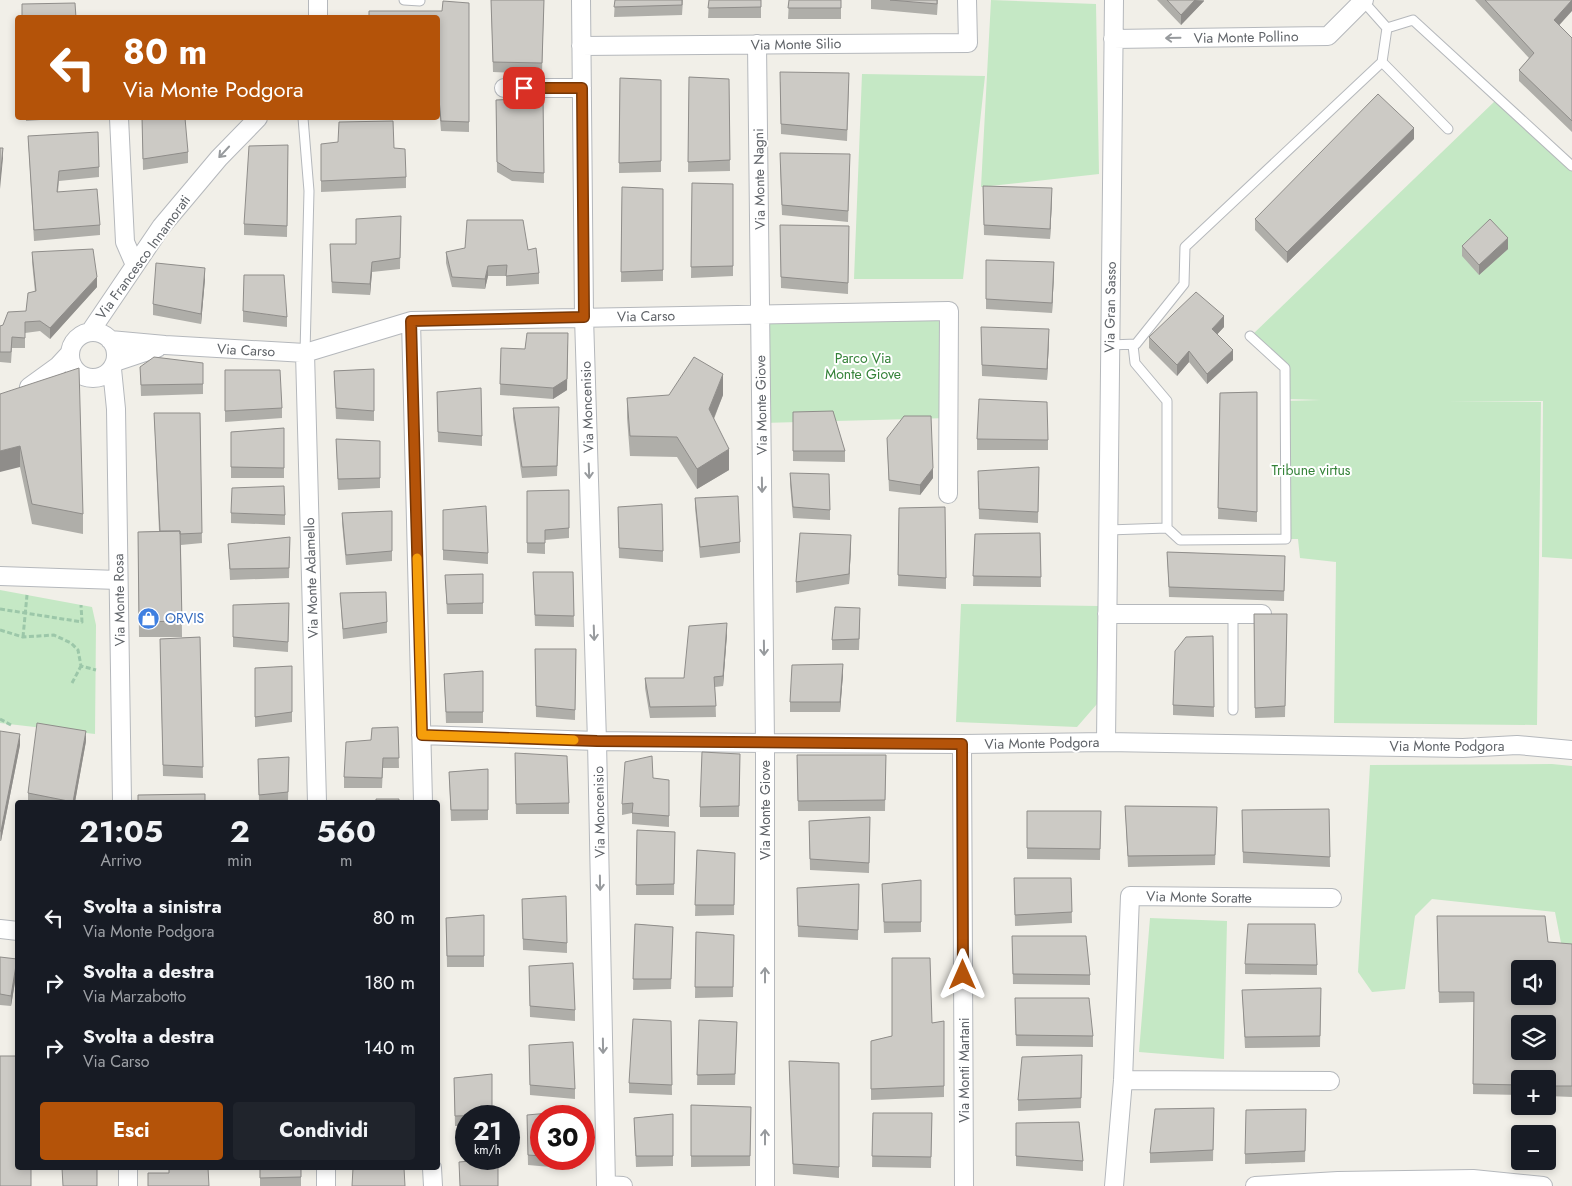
<!DOCTYPE html>
<html lang="it">
<head>
<meta charset="utf-8">
<style>
	:root { --surface:#171b24; --page:#20242c; --text:#f1f3f6; --muted:#9ea1a6; --accent:#b45309 }
	body { margin:0; font-family:Jost,sans-serif; background:var(--page); color:var(--text); height:100vh; display:flex; flex-direction:column; font-size:19px; white-space:nowrap }
	* { box-sizing:border-box; margin:0 }
	p { font-size:16px; color:var(--muted) }
	.icon { flex:none; width:28px; height:28px; fill:none; stroke:currentColor; stroke-width:2; stroke-linecap:round; stroke-linejoin:round }
	.map { position:relative; flex:1; overflow:hidden }
	.details { position:absolute; left:15px; top:800px; width:425px; height:370px; display:flex; flex-direction:column; background:var(--surface); border-radius:5px; box-shadow:0 2px 8px #0003 }
	.details>* { flex:none }
	.hud { position:absolute; left:15px; top:15px; width:425px; height:105px; border-radius:5px; box-shadow:0 2px 8px #0003; background:#b45309; color:#fff; overflow:hidden }
	.fabs { position:absolute; left:1511px; top:960px; display:grid; gap:10px }
	.fabs a { display:grid; place-items:center; width:45px; height:45px; border-radius:5px; background:var(--surface); box-shadow:0 2px 8px #0003; font-size:25px }
	.speed { position:absolute; left:455px; top:1105px; display:flex; gap:10px; font-size:25px; font-weight:700; text-align:center }
	.speed>* { display:grid; place-content:center; width:65px; height:65px; border-radius:50%; background:var(--surface); box-shadow:0 2px 8px #0003; line-height:1 }
	.speed small { font-size:12px; font-weight:400 }
	.speed .limit { border:8px solid #d22; background:#fff; color:#111 }
	.pin { position:absolute; display:grid; place-items:center; width:42px; height:42px; color:#fff; margin:-21px; border-radius:10px; box-shadow:0 2px 8px #0006 }
	.me { position:absolute; width:55px; margin:-28px; rotate:0deg; stroke-linejoin:round; filter:drop-shadow(0 0 4px #0008) }
	.turn { display:flex; align-items:center; gap:18px; height:105px; padding:0 25px; font-size:22px }
	.turn .icon { width:65px; height:65px; stroke-width:2.5 }
	.turn b { display:block; font-size:35px; line-height:42px }
	.eta { display:flex; justify-content:space-evenly; align-items:center; height:85px; text-align:center }
	.eta b { font-size:30px; font-weight:700; line-height:35px }
	.action { display:flex; gap:10px; margin-top:auto; padding:10px 25px }
	.action a { flex:1; height:58px; border-radius:5px; background:var(--accent); color:#fff; font-size:20px; font-weight:700; line-height:58px; text-align:center }
	.action a+a { background:var(--page); color:var(--text) }
	ul { padding:0; list-style:none }
	li { display:flex; align-items:center; gap:15px; height:65px; padding:0 25px }
	li div { flex:1 }
	li b { display:block; font-size:19px }
	li em { font-style:normal }
	.map>svg:first-child { display:block }
</style>
</head>
<body>
<div class="map">
<svg width="1572" height="1186" viewBox="0 0 1572 1186">
	<rect width="100%" height="100%" fill="#f1efe8"/>
	<!-- green -->
	<path fill="#c5e8c5" d="M991,0L1096,4L1099,174L981,187Z
		M862,74L985,76L963,279H854Z
		M1495,101L1572,171V559L1542,557L1543,401H1447L1541,402L1537,725L1334,723L1336,562L1300,558L1298,539H1286L1285,401L1321,400L1287,399L1286,367L1252,335Z
		M949,311L948,418L761,423L760,314Z
		M0,590L92,607L96,625L95,734L0,723Z
		M961,604L1098,606L1097,704L1077,727L956,722Z
		M1552,764L1572,766V949L1562,948L1555,912L1432,899L1415,916L1405,989L1372,992L1358,972L1370,765Z
		M1150,918L1227,921L1224,1059L1139,1052Z"/>
	<g fill="none" stroke-linecap="round" stroke-linejoin="round">
		<defs>
			<path id="service" d="M404,0L420,1
				M1387,28L1413,20L1572,166
				M1382,62L1448,129
				M303,118L309,191L305,353
				M1110,345L1136,344L1184,284L1185,247L1382,62L1387,28L1363,1
				M1133,345L1135,363L1167,401V528L1180,540L1286,539L1285,368L1250,336
				M1108,530L1167,528
				M1233,614V710"/>
			<path id="minor" d="M318,0V18
				M581,0L584,317L597,741L606,1186
				M1113,39L1328,36L1364,0
				M757,44L765,743V1186
				M581,46L968,43L967,0
				M504,88H582
				M119,118L125,242L135,265
				M411,321L423,802
				M90,332L161,227L219,158L258,118
				M70 355a23 23 0 1 1 46 0a23 23 0 1 1-46 0Z
				M110,340L165,345L305,353L411,321L949,311L948,494
				M305,353L317,802
				M115,362L157,348
				M112,369L116,409L122,802
				M29,387L58,366L70,353
				M0,576L118,580
				M1107,614H1262
				M421,735L597,741L765,743L962,744L1106,742L1463,748L1517,745L1572,750
				M1106,742L1114,0
				M962,744L964,1186
				M0,929L18,931
				M1123,1080L1330,1081
				M128,1168V1186
				M326,1168V1186
				M432,1168L433,1186
				M606,1185L623,1186
				M1114,1186L1123,1080L1130,896L1332,898
				M1255,1186L1338,1181L1473,1179L1543,1186"/>
		</defs>
		<!-- service casing -->
		<use href="#service" stroke="#b5b8bc" stroke-width="11"/>
		<!-- minor casing -->
		<use href="#minor" stroke="#b5b8bc" stroke-width="20"/>
		<!-- path -->
		<path stroke="#9cc7a9" stroke-width="3" stroke-dasharray="5 2.5" stroke-linecap="butt" d="M0,609L82,622L81,605
			M0,630L23,637L54,635L71,643L78,650L81,666L96,670
			M23,637L27,595
			M72,683L81,666
			M0,719L11,725"/>
		<!-- service -->
		<use href="#service" stroke="#fff" stroke-width="9"/>
		<!-- minor -->
		<use href="#minor" stroke="#fff" stroke-width="18"/>
	</g>
	<!-- wall -->
	<path fill="#afaea9" d="M491,0H544L542,74L493,72Z
		M615,0H683L682,15L614,17Z
		M709,0H761V18H708Z
		M789,0H841V19H788Z
		M871,0H938L937,15L871,9Z
		M1157,0H1204V1L1181,25Z
		M1475,0H1572L1559,25L1572,38V132L1519,81V70L1529,58Z
		M469,3V132L441,131L438,98V18L442,11Z
		M689,77L729,79L730,171L688,172Z
		M620,78L661,80V172L619,173Z
		M780,82L849,84L847,141L781,134Z
		M543,98L544,183L512,181L497,172L496,100Z
		M26,118H70L26,121Z
		M142,118L188,152V163L143,170Z
		M28,136L99,167V177L59,181L58,192L100,225V235L34,241Z
		M1414,139L1287,263L1255,230V219Z
		M321,144L394,148L406,177V188L321,192Z
		M288,145L287,237L244,235V224Z
		M780,164L850,165L848,222L782,215Z
		M692,183L733,184V276L691,278Z
		M983,186L1052,198L1050,239L984,235Z
		M622,187L663,189V281L621,282Z
		M401,216L400,269L372,272L370,295L332,293L330,244H356Z
		M780,225L849,226L848,294L781,288Z
		M1462,246L1508,249L1479,275L1462,256Z
		M528,250L539,273V284L506,286V276H488L485,289L452,287L446,263V252Z
		M32,252L97,287L50,339L40,331L25,333V348H12L11,363L0,362V326L3,325L26,311L35,292L32,262Z
		M986,260L1054,272L1052,313L986,309Z
		M205,279L201,324L153,315V304Z
		M243,311L287,317V327L243,322Z
		M981,327L1049,339L1047,380L982,376Z
		M1224,327L1217,334L1233,360L1207,384L1189,362L1177,376L1149,348V337Z
		M501,348L567,390L553,399L500,395Z
		M203,363V394L141,396L140,367Z
		M374,369V421L336,419L334,371Z
		M225,370L282,408V418L225,422Z
		M437,392L482,436V446L438,442Z
		M1257,392V522L1218,519L1220,393Z
		M0,394L83,514V534L32,524L20,467Z
		M723,395L714,419L729,470L697,489L677,457L630,456L627,418V398Z
		M513,408L559,417L557,476L522,478L513,418Z
		M793,412L845,451V462L793,461Z
		M154,413H200L202,543L181,545L182,637H139L138,532L159,531Z
		M284,428V478H231V432Z
		M887,438L933,478L920,495L889,491Z
		M336,439L380,441V488L338,490Z
		M977,439L1048,440V450H977Z
		M1039,467L1038,523L979,519L978,481Z
		M790,473L830,510V520L793,518L790,484Z
		M569,490V538L545,540V554L527,553V491Z
		M695,498L740,542V553L700,558L695,508Z
		M618,507L663,551V562L619,558Z
		M899,508L946,578V589L898,586Z
		M443,510L488,553V564L443,560Z
		M392,511V561L346,565L342,523V513Z
		M231,513L285,515V525L231,523Z
		M1040,533L1041,587L973,586L975,534Z
		M290,537L289,578L230,580L228,544Z
		M851,546L849,584L796,593V582Z
		M1167,552L1285,556L1284,601L1169,597Z
		M533,572H573L574,627L535,626Z
		M483,574V614H447L445,575Z
		M340,593L387,622V633L343,639Z
		M289,603L288,652L233,647V605Z
		M1254,614H1287L1285,717L1255,718Z
		M860,619L859,650H832V640Z
		M727,634L723,686L715,687L716,717L650,718L645,688V678H684Z
		M1213,636L1214,717L1173,715V705Z
		M200,637L203,778L163,776L160,639Z
		M535,649H576L575,720L536,717Z
		M292,666V722L255,727V668Z
		M483,671V723H446L444,674Z
		M843,674L840,712H790V702Z
		M398,727L399,768H383L382,788H344V777L371,740Z
		M0,731L20,745L1,841H0Z
		M86,741L75,802H28V793Z
		M515,753L569,803V814H516Z
		M740,754L739,817H700V807Z
		M797,755H886L885,811H798Z
		M289,757L288,802H259L258,759Z
		M488,769V820L451,821L449,772Z
		M669,780V827L632,824V813L622,815V804Z
		M1125,806L1217,807L1215,865L1128,867Z
		M1329,809L1330,867L1243,863L1242,810Z
		M1027,811H1101L1100,860L1027,859Z
		M870,817L869,873L810,870L809,821Z
		M637,830L675,832L674,895H636Z
		M697,850L735,853L734,915L695,916Z
		M1014,878H1071L1072,923L1015,926Z
		M921,880V932L884,933L882,884Z
		M859,884L858,940L798,937L797,888Z
		M522,899L567,943V953L523,950Z
		M484,915V967H447L446,918Z
		M1437,916L1548,942L1572,944V1097L1548,1096V1079H1520V1095L1473,1094L1474,1002L1439,1003Z
		M635,924L673,927L671,989L633,990Z
		M696,932L734,935L733,997L695,998Z
		M1012,936L1090,975V985L1013,984Z
		M0,957L17,970L11,1006L0,1005Z
		M1245,964L1317,965V975L1245,974Z
		M529,966L575,1010V1021L530,1017Z
		M1242,990L1321,998L1320,1047L1245,1048Z
		M1015,998L1093,1036V1047L1016,1046Z
		M699,1020L737,1022L735,1085H697Z
		M671,1021L672,1095L629,1093V1083Z
		M944,1021V1097L871,1100V1041L892,1036L932,1023Z
		M529,1045L575,1089V1099L530,1095Z
		M1082,1055L1081,1108L1018,1111V1100Z
		M789,1061L839,1063V1178L793,1174Z
		M492,1074V1116H466V1126H455L454,1078Z
		M691,1105L751,1107L750,1166L691,1167Z
		M1214,1108L1213,1161L1150,1163V1153Z
		M1306,1109L1305,1162L1245,1164V1154Z
		M873,1113H932L931,1168L872,1167Z
		M673,1114V1166L636,1167L634,1118Z
		M527,1115L541,1116V1159H573V1169L528,1165Z
		M1016,1123L1083,1161V1171L1016,1166Z
		M260,1168H301V1186H260Z"/>
	<!-- shaded-wall -->
	<path fill="#8f8d8a" d="M1195,0L1204,1L1181,25V15Z
		M1572,0V11L1554,31V20Z
		M1414,128V139L1287,263V252Z
		M3,148V158L0,189V178Z
		M1052,188V198L1050,239V229Z
		M1508,238V249L1479,275V265Z
		M372,262V272L370,295V284Z
		M1054,262V272L1052,313V303Z
		M488,266V276L485,289V279Z
		M205,268V279L201,324V314Z
		M97,277V287L50,339V328Z
		M1224,316V327L1212,340V329Z
		M1049,329V339L1047,380V369Z
		M568,343L567,390L553,399V388Z
		M1233,350V360L1207,384V374Z
		M1189,351V362L1177,376V365Z
		M723,374V395L709,430V409Z
		M20,446V467L0,472V451Z
		M729,449V470L697,489V469Z
		M933,468V478L920,495V485Z
		M851,535V546L849,584V574Z
		M727,623V634L723,686V676Z
		M843,664V674L840,712V702Z
		M86,731V741L75,802H73Z
		M20,734V745L1,841V831Z
		M17,959V970L11,1006V996Z"/>
	<!-- building -->
	<path fill="#cccac5" stroke="#8f8d8a" fill-rule="evenodd" d="M491,0H544L542,63L493,62Z
		M615,0H682V5L614,7Z
		M709,0H761V7L708,8Z
		M789,0H841V8H788Z
		M890,0H937V4Z
		M1167,0H1195L1181,15Z
		M1485,0H1572L1554,20L1572,38V121L1519,70L1534,53Z
		M443,1L469,3V122L441,121L438,88V18H369V11H442Z
		M75,3L76,18H22V4Z
		M143,16H192V18H143Z
		M780,72L849,73L847,130L781,124Z
		M689,77L729,79L730,160L688,162Z
		M620,78L661,80V161L619,163Z
		M1378,94L1414,128L1287,252L1255,219Z
		M543,98L544,173L512,171L497,162L496,100Z
		M142,118H185L188,152L143,159Z
		M393,121L394,148L405,149L406,177L321,181V144L338,142L339,122Z
		M98,132L99,167L59,171L57,192L97,189L100,225L34,230L28,136Z
		M288,145L287,226L244,224L249,146Z
		M0,148H3L0,178Z
		M780,153L850,154L848,211L782,205Z
		M692,183L733,184V266L691,267Z
		M983,186L1052,188L1050,229L984,225Z
		M622,187L663,189V270L621,272Z
		M401,216L400,258L372,262L370,284L332,282L330,244H356V219Z
		M1490,219L1508,238L1479,265L1462,246Z
		M467,220H523L528,250L536,248L539,273L506,276L507,265L488,266L485,279L452,277L446,252L465,248Z
		M780,225L849,226L848,283L781,277Z
		M93,249L97,277L50,328L40,321L25,322V338L12,337L11,352H0V326L3,325L8,312L26,311L28,293L36,291L32,252Z
		M986,260L1054,262L1052,303L986,299Z
		M156,263L205,268L201,314L153,304Z
		M244,275H284L287,317L243,311Z
		M1196,292L1224,316L1212,329L1233,350L1207,374L1189,351L1177,365L1149,337Z
		M981,327L1049,329L1047,369L982,365Z
		M527,333H568L567,379L553,388L500,384L501,348L525,349Z
		M154,357L203,363V384L141,385L140,367Z
		M694,357L723,374L709,409L729,449L697,469L677,437L630,436L627,398L669,395Z
		M79,368L83,514L32,504L20,446L0,451V394Z
		M374,369V411L336,408L334,371Z
		M225,370H280L282,408L225,411Z
		M481,388L482,436L438,432L437,392Z
		M1257,392V512L1218,508L1220,393Z
		M979,399L1047,402L1048,440L977,439Z
		M559,407L557,466L522,467L513,408Z
		M833,411L845,451H793V412Z
		M154,413H200L202,533L180,534V531H160Z
		M904,416H931L933,468L920,485L889,480L887,438Z
		M284,428V468L231,467V432Z
		M336,439L380,441V478L338,479Z
		M1039,467L1038,512L979,509L978,471Z
		M790,473L829,474L830,510L793,507Z
		M284,486L285,515L231,513L232,488Z
		M569,490V528L545,530V543H527V491Z
		M738,496L740,542L700,547L695,498Z
		M662,504L663,551L619,548L618,507Z
		M486,506L488,553L443,550V510Z
		M945,507L946,578L898,575L899,508Z
		M392,511V551L346,555L342,513Z
		M180,531L182,621L139,622L138,532Z
		M800,533L851,535L849,574L796,582Z
		M1040,533L1041,577L973,576L975,534Z
		M290,537L289,568L230,569L228,544Z
		M1167,552L1285,556L1284,591L1169,587Z
		M533,572H573L574,616L535,615Z
		M483,574V603L447,604L445,575Z
		M386,592L387,622L343,629L340,593Z
		M289,603L288,642L233,637V605Z
		M835,607L860,608L859,639L832,640Z
		M1254,614H1287L1285,706L1255,708Z
		M727,623L723,676L714,677L716,706L650,707L645,678H684L689,626Z
		M1213,636L1214,707L1173,705L1175,651L1186,637Z
		M200,637L203,767L163,765L160,639Z
		M535,649H576L575,710L536,706Z
		M843,664L840,702H790L792,665Z
		M292,666V712L255,717V668Z
		M483,671V712H446L444,674Z
		M37,723L86,731L73,802L28,793Z
		M398,727L399,758H383L382,778L344,777L346,742L371,740L372,728Z
		M0,731L20,734L1,831H0Z
		M702,752L740,754L739,806L700,807Z
		M515,753L567,756L569,803L516,804Z
		M797,755H886L885,800L798,801Z
		M652,756L653,778L669,780V816L632,813L633,803L622,804L625,762Z
		M289,757L288,792L259,795L258,759Z
		M488,769V810H451L449,772Z
		M205,794V802H138V795Z
		M376,799H399V802H376Z
		M1125,806L1217,807L1215,855L1128,856Z
		M1329,809L1330,857L1243,852L1242,810Z
		M1027,811H1101L1100,849L1027,848Z
		M870,817L869,863L810,859L809,821Z
		M637,830L675,832L674,884L636,885Z
		M697,850L735,853L734,905H695Z
		M1014,878H1071L1072,912L1015,915Z
		M921,880V922H884L882,884Z
		M859,884L858,930L798,926L797,888Z
		M566,896L567,943L523,939L522,899Z
		M484,915V956H447L446,918Z
		M1437,916H1545L1548,942L1572,944V1086H1548V1079H1520V1085L1473,1084L1474,992H1439ZM1520,969H1548V996H1520ZM1520,1024H1548V1051H1520Z
		M635,924L673,927L671,979H633Z
		M1248,924H1315L1317,965L1245,964Z
		M696,932L734,935L733,987H695Z
		M1012,936H1086L1090,975L1013,974Z
		M0,957L17,959L11,996L0,994Z
		M892,958H930L932,1023L944,1021V1086L871,1089V1041L892,1036Z
		M573,963L575,1010L530,1006L529,966Z
		M1321,988L1320,1036L1245,1037L1242,990Z
		M1015,998H1089L1093,1036L1016,1035Z
		M633,1019L671,1021L672,1085L629,1083Z
		M699,1020L737,1022L735,1074L697,1075Z
		M573,1042L575,1089L530,1085L529,1045Z
		M1082,1055L1081,1098L1018,1100L1022,1057Z
		M0,1056H18V1168H31V1186H0Z
		M789,1061L839,1063V1167L793,1164Z
		M492,1074V1115L455,1116L454,1078Z
		M691,1105L751,1107L750,1156H691Z
		M1214,1108L1213,1150L1150,1153L1155,1109Z
		M1306,1109L1305,1151L1245,1154L1246,1110Z
		M571,1111V1116H541V1156L528,1155L527,1115Z
		M873,1113H932L931,1157L872,1156Z
		M673,1114V1156H636L634,1118Z
		M1079,1122L1083,1161L1016,1156V1123Z
		M494,1159H498V1186H460L459,1162Z
		M62,1168H97V1186H63Z
		M169,1168H208L209,1186H148V1173H169Z
		M260,1168H301V1177L260,1178Z
		M353,1168H404L405,1186H352Z"/>
	<!-- one-way arrows -->
	<defs><path id="oneway-shaft" d="M-6 0H5M1.5-3L5.5 0L1.5 3" fill="none" stroke-width="1.6" stroke-linecap="round" stroke-linejoin="round" transform="scale(1.25)"/></defs>
	<g stroke="#979a9d">
		<use href="#oneway-shaft" transform="translate(1173 38) rotate(179)"/>
		<use href="#oneway-shaft" transform="translate(224 152) rotate(133)"/>
		<use href="#oneway-shaft" transform="translate(589 471) rotate(88)"/>
		<use href="#oneway-shaft" transform="translate(762 485) rotate(89)"/>
		<use href="#oneway-shaft" transform="translate(594 633) rotate(88)"/>
		<use href="#oneway-shaft" transform="translate(764 648) rotate(89)"/>
		<use href="#oneway-shaft" transform="translate(600 883) rotate(89)"/>
		<use href="#oneway-shaft" transform="translate(765 975) rotate(-90)"/>
		<use href="#oneway-shaft" transform="translate(603 1046) rotate(89)"/>
		<use href="#oneway-shaft" transform="translate(765 1137) rotate(-90)"/>
	</g>
	<g fill="none" stroke-linecap="round" stroke-linejoin="round">
		<defs>
			<path id="route" d="M524,88H582L584,317L411,321L422,735L597,741L962,744L963,975"/>
		</defs>
		<!-- route casing -->
		<use href="#route" stroke="#753606" stroke-width="12"/>
		<!-- route -->
		<use href="#route" stroke="#b45309" stroke-width="9"/>
		<!-- slow -->
		<path stroke="#f59e0b" stroke-width="9" d="M417,558L422,735L574,740"/>
	</g>
	<!-- icons -->
	<defs>
		<symbol id="shop-disc" viewBox="-11 -11 22 22"><circle r="9.5" fill="#3f7fe0" stroke="#fff"/><path d="M-5-2.5h2.3a2.7 3.5 0 0 1 5.4 0H5L5.5 6h-11ZM-1.5-2.5h3a1.5 2.3 0 0 0-3 0Z" fill="#fff"/></symbol>
	</defs>
	<g fill-rule="evenodd">
		<use href="#shop-disc" x="136" y="606" width="25" height="25"/>
	</g>
	<g text-anchor="middle" stroke-width="4" stroke-linejoin="round" paint-order="stroke">
		<!-- street labels -->
		<g font-size="14" fill="#5f6368" stroke="#fff">
			<text transform="translate(1246 37) rotate(-1)" y="5">Via Monte Pollino</text>
			<text transform="translate(796 44) rotate(-1)" y="5">Via Monte Silio</text>
			<text transform="translate(759 179) rotate(-91)" y="5">Via Monte Nagni</text>
			<text transform="translate(143 257) rotate(-54)" y="5">Via Francesco Innamorati</text>
			<text transform="translate(1110 307) rotate(-89)" y="5">Via Gran Sasso</text>
			<text transform="translate(646 316) rotate(-1)" y="5">Via Carso</text>
			<text transform="translate(246 350) rotate(3)" y="5">Via Carso</text>
			<text transform="translate(761 405) rotate(-91)" y="5">Via Monte Giove</text>
			<text transform="translate(587 407) rotate(-92)" y="5">Via Moncenisio</text>
			<text transform="translate(311 578) rotate(-92)" y="5">Via Monte Adamello</text>
			<text transform="translate(119 600) rotate(-91)" y="5">Via Monte Rosa</text>
			<text transform="translate(1042 743) rotate(-1)" y="5">Via Monte Podgora</text>
			<text x="1447" y="751">Via Monte Podgora</text>
			<text transform="translate(765 810) rotate(-90)" y="5">Via Monte Giove</text>
			<text transform="translate(599 812) rotate(-91)" y="5">Via Moncenisio</text>
			<text transform="translate(1199 897) rotate(1)" y="5">Via Monte Soratte</text>
			<text transform="translate(964 1070) rotate(-90)" y="5">Via Monti Martani</text>
		</g>
		<!-- park labels -->
		<g font-size="14" fill="#348238" stroke="#fff">
			<text x="863" y="363">Parco Via<tspan x="863" dy="16">Monte Giove</tspan></text>
			<text x="1311" y="475">Tribune virtus</text>
		</g>
		<!-- shop labels -->
		<g font-size="14" fill="#366cbe" stroke="#fff" text-anchor="start">
			<text x="165" y="623">ORVIS</text>
		</g>
	</g>
</svg>
<div class="fabs">
<a><svg class="icon" aria-label="sound" viewBox="0 0 24 24"><path d="M4 9h4l5-4v14l-5-4H4zM17 9q2 3 0 6"/></svg></a>
<a><svg class="icon" aria-label="layers" viewBox="0 0 24 24"><path d="M12 4l9 5-9 5-9-5zM3 14l9 5 9-5"/></svg></a>
<a>+</a>
<a>−</a>
</div>
<div class="speed"><div>21<small>km/h</small></div><div class="limit">30</div></div>
<div class="pin" style="left:524px;top:88px;background:#d93025"><svg class="icon" aria-label="arrive" viewBox="0 0 24 24"><path d="M6 21V4h12l-3 4 3 4H6"/></svg></div>
<svg class="me" style="left:963px;top:975px" viewBox="-20 -20 40 40"><path d="M0-17L14 15 0 8-14 15z" fill="#b45309" stroke="#fff" stroke-width="4"/></svg>
<div class="hud">
<div class="turn"><svg class="icon" aria-label="left" viewBox="0 0 24 24"><path d="M17 20v-9H6M10 6l-5 5 5 5"/></svg><div><b>80 m</b>Via Monte Podgora</div></div>
</div>
<section class="details">
<div class="eta">
<div><b>21:05</b><p>Arrivo</p></div>
<div><b>2</b><p>min</p></div>
<div><b>560</b><p>m</p></div>
</div>
<ul>
<li><svg class="icon" aria-label="left" viewBox="0 0 24 24"><path d="M17 20v-9H6M10 6l-5 5 5 5"/></svg><div><b>Svolta a sinistra</b><p>Via Monte Podgora</p></div><em>80 m</em></li>
<li><svg class="icon" aria-label="right" viewBox="0 0 24 24"><path d="M7 20v-9h11M14 6l5 5-5 5"/></svg><div><b>Svolta a destra</b><p>Via Marzabotto</p></div><em>180 m</em></li>
<li><svg class="icon" aria-label="right" viewBox="0 0 24 24"><path d="M7 20v-9h11M14 6l5 5-5 5"/></svg><div><b>Svolta a destra</b><p>Via Carso</p></div><em>140 m</em></li>
</ul>
<div class="action"><a>Esci</a><a>Condividi</a></div>
</section>
</div>
</body>
</html>
